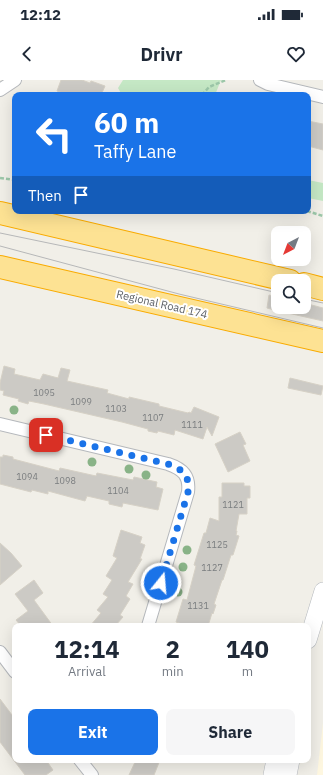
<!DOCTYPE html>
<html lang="en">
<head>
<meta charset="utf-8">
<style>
	:root { --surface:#fff; --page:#f6f6f7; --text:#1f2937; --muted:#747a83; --accent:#1a73e8 }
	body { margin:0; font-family:"IBM Plex Sans",sans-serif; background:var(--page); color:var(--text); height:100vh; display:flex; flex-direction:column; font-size:15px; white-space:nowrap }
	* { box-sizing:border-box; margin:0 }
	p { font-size:13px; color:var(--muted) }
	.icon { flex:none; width:22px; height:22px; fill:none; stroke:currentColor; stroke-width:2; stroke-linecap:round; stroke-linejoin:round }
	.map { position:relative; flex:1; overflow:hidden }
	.details { position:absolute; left:12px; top:543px; width:299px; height:140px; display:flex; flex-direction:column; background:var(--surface); border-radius:8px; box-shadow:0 4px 16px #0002 }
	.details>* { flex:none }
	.top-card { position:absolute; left:12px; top:12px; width:299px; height:122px; border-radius:8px; box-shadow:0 4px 16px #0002; background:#1a73e8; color:#fff; overflow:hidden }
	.needle { width:26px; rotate:222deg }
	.fabs { position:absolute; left:271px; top:146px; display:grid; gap:8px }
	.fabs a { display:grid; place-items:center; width:40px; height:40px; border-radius:8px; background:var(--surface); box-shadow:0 4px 16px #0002; font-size:20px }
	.pin { position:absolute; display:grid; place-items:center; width:34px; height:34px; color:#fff; margin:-17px; border-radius:8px; box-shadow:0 2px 6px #0006 }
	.me { position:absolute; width:44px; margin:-22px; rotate:17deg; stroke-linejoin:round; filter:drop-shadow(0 0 3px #0008) }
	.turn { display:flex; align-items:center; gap:14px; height:84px; padding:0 16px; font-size:18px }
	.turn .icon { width:52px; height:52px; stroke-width:2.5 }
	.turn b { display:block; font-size:28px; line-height:34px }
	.then { display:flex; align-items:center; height:38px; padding:0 16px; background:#0003; gap:8px; font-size:15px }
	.eta { display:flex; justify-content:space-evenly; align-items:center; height:68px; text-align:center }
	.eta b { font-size:24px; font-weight:700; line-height:28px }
	.primary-button { display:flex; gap:8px; margin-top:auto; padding:8px 16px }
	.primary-button a { flex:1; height:46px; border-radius:8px; background:var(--accent); color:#fff; font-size:16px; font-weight:700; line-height:46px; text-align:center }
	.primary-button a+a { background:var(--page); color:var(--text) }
	.status { display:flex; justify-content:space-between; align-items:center; height:28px; padding:0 20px; background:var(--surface); direction:ltr }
	.status svg { height:11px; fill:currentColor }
	header { display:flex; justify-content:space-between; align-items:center; height:52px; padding:0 16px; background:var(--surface); font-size:18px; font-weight:700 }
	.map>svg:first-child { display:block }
</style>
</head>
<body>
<div class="status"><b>12:12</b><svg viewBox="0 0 49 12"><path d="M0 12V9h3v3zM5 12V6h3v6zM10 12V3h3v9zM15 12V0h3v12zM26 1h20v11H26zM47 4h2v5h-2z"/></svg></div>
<header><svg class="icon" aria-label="back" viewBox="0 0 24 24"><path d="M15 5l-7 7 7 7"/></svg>Drivr<svg class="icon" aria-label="heart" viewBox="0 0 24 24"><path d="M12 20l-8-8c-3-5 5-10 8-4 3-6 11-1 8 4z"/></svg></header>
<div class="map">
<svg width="323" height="695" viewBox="0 0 323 695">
	<rect width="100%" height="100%" fill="#f1efe8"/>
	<!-- commercial -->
	<path fill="#fef7e0" d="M323,643V695H317Z"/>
	<!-- green -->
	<path fill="#c5e8c5" d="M123,0H221L215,15H122L118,8Z
		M308,100L323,103V121L308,118Z"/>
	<!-- building -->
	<path fill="#cccac5" stroke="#d6d1c6" d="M61,0H82L90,3L91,1L105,6L101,15H69L57,11Z
		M308,41L323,44V70L308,66Z
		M269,215L278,217V231L267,228Z
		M304,223L323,228V241L279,231V227H304Z
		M4,286L15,289L14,294L40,300L43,294L58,298L61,288L70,290L67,301L108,310L107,313L129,319V317L159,324V326L188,333L189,332L191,333L194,327L219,337L212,356L207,347L203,359L175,350L174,355L158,351L157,353L148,351V349L122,342L44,324L29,321L28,324L18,321L19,319L3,315L4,311L0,310V303Z
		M290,298L323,306L321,315L288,308Z
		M240,352L246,364L243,365L250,381L228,392L215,364Z
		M3,375L13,377V379L59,391L60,388L96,396L97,393L133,400L134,397L157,402L156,407L163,409L158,430L123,423L122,427L109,424V421L87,416L85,421L48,411V414L32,410L31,412L0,404V377H3Z
		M222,403H244V406H250V418H247V434H239L236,451H237L236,455L239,456L233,475H231L223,500H222L214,524L216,525L213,534L212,533L208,546H189L176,542L183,519L187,520L196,486L194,485L204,453H206L210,438L219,441V417H222Z
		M121,450L142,457L140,463L145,465L140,479H142L128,502L133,504L126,516L130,519L120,535L123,537L115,546H90L101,533L97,530L108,517L103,514L112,500L106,496L117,478L113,476Z
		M0,463L11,473L22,486L0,505Z
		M34,500L43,513L34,520L53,546H21L16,540L28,531L15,514Z
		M0,619L15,639V680H46L53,690L46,695H25L0,662Z
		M136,680H160L154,695H129Z"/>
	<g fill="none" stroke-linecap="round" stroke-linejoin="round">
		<defs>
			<path id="street" d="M260,0L268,4L323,17
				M0,10L15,0
				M0,344L168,384C183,389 190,396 188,412L148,546
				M0,572L15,592
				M80,680L92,695"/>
			<path id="secondary" d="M308,560L323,511
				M272,695L275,680
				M288,695L291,680"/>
			<path id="highway" d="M0,133L290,201
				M0,187L323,261
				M304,204L323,209"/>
		</defs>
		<!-- street casing -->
		<use href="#street" stroke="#b5b8bc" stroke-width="14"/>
		<!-- secondary casing -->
		<use href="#secondary" stroke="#b6babf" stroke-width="18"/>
		<!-- highway casing -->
		<use href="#highway" stroke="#f9ab00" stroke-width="24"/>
		<!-- path -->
		<path stroke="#9cc7a9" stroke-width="2.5" stroke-dasharray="4 2" stroke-linecap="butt" d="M202,15L209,7L226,0
			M0,98L15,100
			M307,131L323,136"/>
		<!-- street -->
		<use href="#street" stroke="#fff" stroke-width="12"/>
		<!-- secondary -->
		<use href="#secondary" stroke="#fff" stroke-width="17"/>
		<!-- highway -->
		<use href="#highway" stroke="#fde293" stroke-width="22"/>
		<!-- tram -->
		<path stroke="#b6b7b8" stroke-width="1" d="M0,153L174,189L278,213
			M0,166L179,214L323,248
			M304,219L323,223"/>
	</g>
	<!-- trees -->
	<g fill="#89b387">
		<circle cx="14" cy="330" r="4.5"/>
		<circle cx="92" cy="382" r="4.5"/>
		<circle cx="129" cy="389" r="4.5"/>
		<circle cx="146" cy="395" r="4.5"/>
		<circle cx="187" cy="470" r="4.5"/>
		<circle cx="183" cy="487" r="4.5"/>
		<circle cx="178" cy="512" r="4.5"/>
	</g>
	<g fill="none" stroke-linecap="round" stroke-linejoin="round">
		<!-- route -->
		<path stroke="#1a73e8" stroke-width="7" stroke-dasharray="0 12.6" d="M46,355L168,384C183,389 190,396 188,412L161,503"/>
	</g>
	<g text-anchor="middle" stroke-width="4" stroke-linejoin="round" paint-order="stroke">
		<!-- number labels -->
		<g font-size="9" fill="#7a7d7f">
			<text x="44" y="316">1095</text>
			<text x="81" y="325">1099</text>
			<text x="116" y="332">1103</text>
			<text x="153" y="341">1107</text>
			<text x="192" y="348">1111</text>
			<text x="27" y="400">1094</text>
			<text x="65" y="404">1098</text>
			<text x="118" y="414">1104</text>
			<text x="233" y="428">1121</text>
			<text x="217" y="468">1125</text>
			<text x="212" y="491">1127</text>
			<text x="198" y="529">1131</text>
		</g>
		<!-- street labels -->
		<g font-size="11" fill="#5f6368" stroke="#fff">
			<text transform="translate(162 224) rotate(13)" y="4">Regional Road 174</text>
		</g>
	</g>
</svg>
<div class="fabs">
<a><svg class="needle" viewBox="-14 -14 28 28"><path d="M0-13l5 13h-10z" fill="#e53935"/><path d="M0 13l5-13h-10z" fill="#747a83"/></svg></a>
<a><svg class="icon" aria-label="search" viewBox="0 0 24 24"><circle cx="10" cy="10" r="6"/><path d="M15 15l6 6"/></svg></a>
</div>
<div class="pin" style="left:46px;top:355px;background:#d93025"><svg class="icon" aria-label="arrive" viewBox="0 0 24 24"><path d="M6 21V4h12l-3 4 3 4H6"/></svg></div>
<svg class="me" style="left:161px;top:503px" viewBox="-20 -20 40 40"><circle r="17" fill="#1a73e8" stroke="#fff" stroke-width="3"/><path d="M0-11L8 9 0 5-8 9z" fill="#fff"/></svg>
<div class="top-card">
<div class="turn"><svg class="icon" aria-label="left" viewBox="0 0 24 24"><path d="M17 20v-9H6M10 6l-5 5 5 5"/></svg><div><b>60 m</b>Taffy Lane</div></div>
<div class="then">Then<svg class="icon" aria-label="arrive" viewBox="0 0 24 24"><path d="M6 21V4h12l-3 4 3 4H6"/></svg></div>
</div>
<section class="details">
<div class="eta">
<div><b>12:14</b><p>Arrival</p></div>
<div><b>2</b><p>min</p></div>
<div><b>140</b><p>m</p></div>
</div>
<div class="primary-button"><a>Exit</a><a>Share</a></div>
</section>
</div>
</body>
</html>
